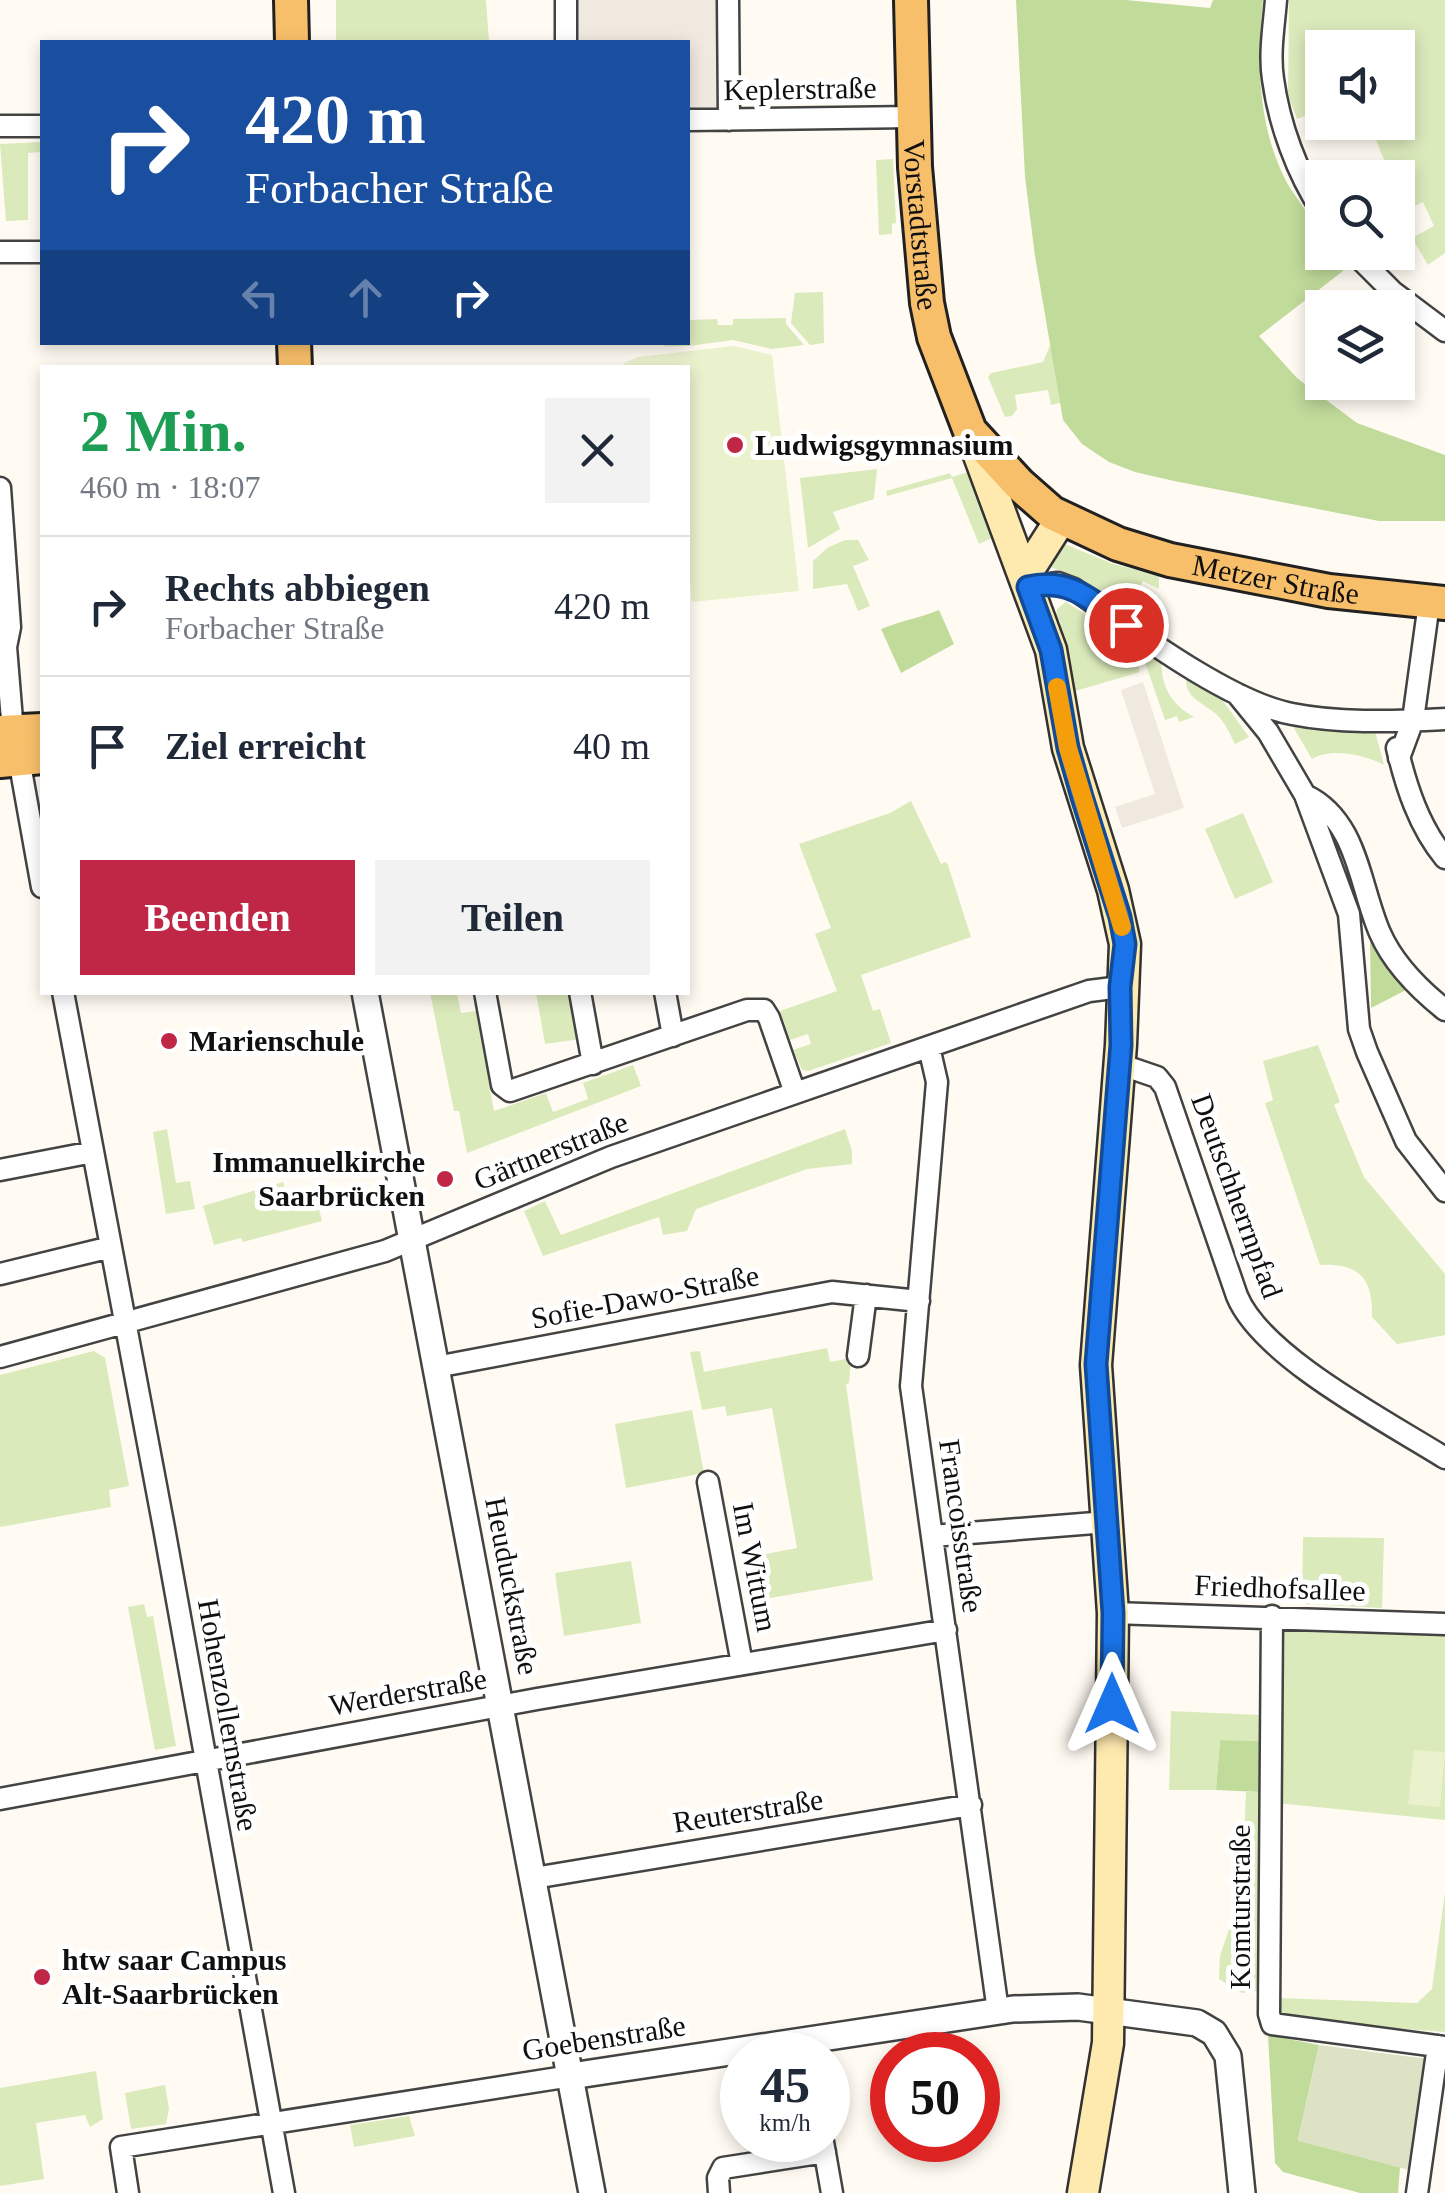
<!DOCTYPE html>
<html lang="de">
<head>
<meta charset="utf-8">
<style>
	:root { --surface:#fff; --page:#f2f2f3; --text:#1f2937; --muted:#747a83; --line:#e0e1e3; --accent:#c02746 }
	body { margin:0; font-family:Georgia,serif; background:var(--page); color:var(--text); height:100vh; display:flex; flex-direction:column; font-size:38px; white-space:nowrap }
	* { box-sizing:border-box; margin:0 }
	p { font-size:32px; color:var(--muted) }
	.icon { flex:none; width:55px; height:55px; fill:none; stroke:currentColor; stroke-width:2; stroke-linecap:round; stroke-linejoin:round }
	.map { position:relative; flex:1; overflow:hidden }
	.side { position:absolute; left:40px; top:365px; width:650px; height:630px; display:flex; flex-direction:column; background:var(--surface); border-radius:0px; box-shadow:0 5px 15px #0003 }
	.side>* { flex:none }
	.hud { position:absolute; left:40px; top:40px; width:650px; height:305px; border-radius:0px; box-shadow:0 5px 15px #0003; background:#1a4fa0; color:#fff; overflow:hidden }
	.controls { position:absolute; left:1305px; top:30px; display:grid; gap:20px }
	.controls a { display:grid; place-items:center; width:110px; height:110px; border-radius:0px; background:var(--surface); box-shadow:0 5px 15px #0003; font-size:50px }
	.speed { position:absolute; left:720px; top:2032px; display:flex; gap:20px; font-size:50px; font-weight:700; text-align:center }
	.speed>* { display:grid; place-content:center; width:130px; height:130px; border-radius:50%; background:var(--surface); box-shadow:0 5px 15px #0003; line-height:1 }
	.speed small { font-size:25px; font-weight:400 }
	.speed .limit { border:15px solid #d22; background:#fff; color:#111 }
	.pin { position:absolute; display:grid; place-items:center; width:85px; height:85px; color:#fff; margin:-42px; border:5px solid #fff; border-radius:50%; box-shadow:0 2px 10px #0007 }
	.me { position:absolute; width:110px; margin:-55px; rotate:0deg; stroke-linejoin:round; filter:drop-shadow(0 0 8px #0008) }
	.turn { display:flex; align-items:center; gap:35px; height:210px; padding:0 40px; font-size:45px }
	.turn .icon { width:130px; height:130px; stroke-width:2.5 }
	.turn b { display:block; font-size:70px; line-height:85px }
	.lanes { display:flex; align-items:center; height:95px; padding:0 40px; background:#0003; justify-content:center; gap:50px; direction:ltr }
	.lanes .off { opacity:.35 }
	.round { display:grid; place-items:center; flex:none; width:105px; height:105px; border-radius:0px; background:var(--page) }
	.overview { display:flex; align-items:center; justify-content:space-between; height:170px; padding:0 40px }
	h1 { font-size:60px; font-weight:600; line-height:75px; color:#1e9e55 }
	.primary-button { display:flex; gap:20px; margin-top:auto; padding:20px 40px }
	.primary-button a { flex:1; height:115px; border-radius:0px; background:var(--accent); color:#fff; font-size:40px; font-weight:600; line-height:115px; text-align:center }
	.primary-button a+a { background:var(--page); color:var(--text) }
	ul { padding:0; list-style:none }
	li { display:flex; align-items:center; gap:30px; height:140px; padding:0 40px; border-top:2px solid var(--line) }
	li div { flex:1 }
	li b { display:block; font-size:38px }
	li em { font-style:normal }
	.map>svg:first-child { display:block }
</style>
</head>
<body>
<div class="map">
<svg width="1445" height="2193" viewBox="0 0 1445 2193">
	<rect width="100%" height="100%" fill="#fffbf2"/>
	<!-- green -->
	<path fill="#dbeabb" d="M336,0H486L489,42H336Z
		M1289,0H1445V253L1428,265L1412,238L1434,226L1423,202L1398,214V202L1408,197L1393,160L1385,162L1369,123L1398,122V48H1322V109L1297,119L1288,95Z
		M41,142V152L28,153V220L6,221L0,144Z
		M893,159L896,223L892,224V234L879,235L876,160Z
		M823,292L824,343L810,345L791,323L795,293Z
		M786,318V324L804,345L772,349L733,340L689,346H665L664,343L688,342V320L717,319L718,325H733V319Z
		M1051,343L1060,403L1051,405L1048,390L1015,395L1017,409L1012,416L1005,417L988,377L991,373L1043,362Z
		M877,469L874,499L833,512L840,529L808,548L800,478Z
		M968,472L994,537L979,544L952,478L887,496L886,491L950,473L952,477Z
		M845,540H858L869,560L853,566L870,606L858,611L847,584L813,589V561L827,548Z
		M1060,542L1113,564L1159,575V589L1143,581L1126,611L1076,576L1044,565Z
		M1066,602L1131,643L1140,672L1072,692L1058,629L1061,623L1056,615L1057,609Z
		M1140,648L1162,661C1160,686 1172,705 1194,717L1179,722L1177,716L1165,720Z
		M1186,676L1218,694L1249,737L1235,744C1230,734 1225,722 1216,714C1202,702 1184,698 1186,676Z
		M1292,725L1375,731L1384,765C1365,755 1332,747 1312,759Z
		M911,801L941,864L946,862L948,865L971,937L861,975L873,1011L880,1009L891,1043L808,1071L802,1070L793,1050L811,1044L808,1034L790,1040L780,1011L837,991L815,934L831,928L799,844L890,813Z
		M1243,813L1273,882L1235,899L1205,829Z
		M430,993H457L461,1013L476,1011L494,1111L546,1093L553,1112L588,1099L583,1083L633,1065L641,1086L467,1153L459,1111H454Z
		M536,993H573L581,1039L545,1044Z
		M1318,1045L1340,1102L1334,1105L1364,1177L1445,1274V1335L1397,1344L1372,1317C1373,1279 1360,1263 1320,1265L1265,1103L1273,1100L1263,1061Z
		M167,1129L176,1183L190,1181L195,1209L166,1214L153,1132Z
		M845,1129L852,1151V1164L807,1169L696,1209L687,1231L663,1235L659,1217L543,1256L524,1211L545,1201L561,1235Z
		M283,1182L287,1197L314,1190L322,1221L243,1242L241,1238L214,1245L203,1206Z
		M827,1348L830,1362L851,1358L849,1383L846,1384L873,1580L759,1600L751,1557L797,1548L772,1408L727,1416L725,1406L702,1410L690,1352L700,1351L704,1372Z
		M94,1351L105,1358L129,1486L109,1490L111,1507L0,1527V1375Z
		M692,1410L704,1473L626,1488L615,1424Z
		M1303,1537L1384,1538L1382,1608L1302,1604Z
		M631,1561L641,1623L564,1636L555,1573Z
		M144,1604L147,1617L153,1616L176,1746L155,1750L128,1607Z
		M1282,1631L1445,1636V1820L1277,1803Z
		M1171,1711L1260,1715L1261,1741L1220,1740L1216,1790H1169Z
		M1246,1792H1260L1258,1991L1242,1993L1219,1979L1220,1956L1242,1890Z
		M1445,1892V2032L1278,2019L1279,1998L1417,2003L1432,1989Z
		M96,2071L103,2119L90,2127L85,2115L36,2123L44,2179L0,2186V2088Z
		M165,2085L169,2109L166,2124L131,2129L125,2093Z
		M409,2116L415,2136L354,2147L350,2125Z"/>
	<!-- forest -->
	<path fill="#c1db9b" d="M1016,0H1126L1210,8L1213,0H1263C1257,60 1257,121 1284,177C1296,202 1322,224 1322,252L1331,253L1343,271L1259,336L1297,378L1357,423L1445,455V521H1379L1174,481L1135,472L1109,462L1082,444L1063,420L1035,256L1025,177Z
		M939,610L954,644L901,673L881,629C901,621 919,618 939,610Z
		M1370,940L1408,989L1371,1008Z
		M1220,1740L1261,1741L1260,1792L1216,1790Z
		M1268,2035L1319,2045L1298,2140L1400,2167L1398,2193H1360L1283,2172L1275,2163Z"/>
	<!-- cemetery -->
	<path fill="#dce2c3" d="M1319,2045L1428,2059L1413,2171L1298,2141Z"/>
	<!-- pitch -->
	<path fill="#eaf1cd" d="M734,346L772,355L799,591L692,602L688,561V368L624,367V363L638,357Z
		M1414,1750L1445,1752L1440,1807L1408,1804Z"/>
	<!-- plaza -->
	<path fill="#f0e9e0" d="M575,0H719V120H688V42H575Z
		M1143,682L1184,808L1122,828L1115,807L1155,794L1121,690Z"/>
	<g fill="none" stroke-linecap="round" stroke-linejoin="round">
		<defs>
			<path id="minor" d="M566,0V42
				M728,0L729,120
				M1276,0C1274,25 1269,54 1273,79C1279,124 1297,173 1322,211
				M688,120L913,117
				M0,126H42
				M0,252H42
				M1353,252L1393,292L1445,331
				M0,488L10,627L6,647L12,720L42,887
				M1028,587L1058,583L1074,589C1129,627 1228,702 1292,714C1342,724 1395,721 1445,719
				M1237,694L1268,732L1305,795L1349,914L1359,1029L1367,1052L1406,1141L1445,1191
				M1397,748C1406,786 1419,827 1445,858
				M1399,758L1413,720L1429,603
				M1305,795C1358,820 1359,885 1380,933C1393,963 1420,990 1445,1010
				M63,992L164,1528L284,2193
				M485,992L502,1085L510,1091L747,1010H764L769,1018L795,1093
				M580,992L593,1064
				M665,992L673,1036
				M929,1047L937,1082L911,1386L998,2011
				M1119,1064L1157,1077L1165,1087L1237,1296C1262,1357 1388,1422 1445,1458
				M0,1170L93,1152
				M0,1274L111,1247
				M858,1356L866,1295
				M0,1357L385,1251L611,1157L1089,991L1121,987
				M436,1367L832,1292L919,1301
				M708,1482L742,1664
				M932,1536L1107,1522
				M1113,1613L1445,1624
				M1272,1616L1269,2014L1272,2024L1445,2047
				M0,1799L537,1699L946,1630
				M534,1878L971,1805
				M823,2142L832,2193
				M128,2193L121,2147L571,2076
				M719,2193L718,2178L723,2168L825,2152
				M1417,2193L1438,2046"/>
			<path id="tertiary" d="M365,992L592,2193
				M571,2076L1013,2009L1078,2007L1197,2023L1214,2033L1228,2056L1242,2193"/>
			<path id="secondary" d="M970,431L1051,650L1068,748L1113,890L1125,944L1121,1045L1096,1365L1113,1613L1108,2043L1083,2193
				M1024,577L1061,519"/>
			<g id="primary">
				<path d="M291,0L292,42"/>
				<path id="s1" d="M911,0L915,167L927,303L934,337L970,431L1019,484L1052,513L1118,544L1170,560L1329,591L1445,603"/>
				<path d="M294,342L295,368"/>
				<path d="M0,732L42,730"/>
				<path d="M0,761L42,757"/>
			</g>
		</defs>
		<!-- minor casing -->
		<use href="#minor" stroke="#434343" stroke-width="25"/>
		<!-- tertiary casing -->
		<use href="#tertiary" stroke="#434343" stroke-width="30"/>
		<!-- secondary casing -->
		<use href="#secondary" stroke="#323232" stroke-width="35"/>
		<!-- primary casing -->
		<use href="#primary" stroke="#212121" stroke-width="38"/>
		<!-- minor -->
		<use href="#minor" stroke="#fff" stroke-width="20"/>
		<!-- tertiary -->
		<use href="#tertiary" stroke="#fff" stroke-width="25"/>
		<!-- secondary -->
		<use href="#secondary" stroke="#fee9ae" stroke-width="30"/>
		<!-- primary -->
		<use href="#primary" stroke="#f8bf6a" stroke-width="32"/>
	</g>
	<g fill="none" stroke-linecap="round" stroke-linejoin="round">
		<defs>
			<path id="route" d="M1112,1704L1113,1613L1096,1364L1121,1045L1120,987L1125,944L1120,917L1082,797L1068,748L1051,650L1028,587C1071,577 1092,601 1126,625"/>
		</defs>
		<!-- route casing -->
		<use href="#route" stroke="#114b97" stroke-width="25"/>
		<!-- route -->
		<use href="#route" stroke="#1a73e8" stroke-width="18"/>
		<!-- slow -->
		<path stroke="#f59e0b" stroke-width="18" d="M1057,687L1068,748L1122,927"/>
	</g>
	<!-- markers -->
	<g fill="#c02746" stroke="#fff" stroke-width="4">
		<circle cx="735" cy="445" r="10"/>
		<circle cx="169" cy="1041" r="10"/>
		<circle cx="445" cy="1179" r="10"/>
		<circle cx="42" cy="1977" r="10"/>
	</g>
	<g text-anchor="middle" stroke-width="10" stroke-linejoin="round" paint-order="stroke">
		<!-- street labels -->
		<g font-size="30" fill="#101010" stroke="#fff">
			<text transform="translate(800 89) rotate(-1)" y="10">Keplerstraße</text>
			<text dy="10" stroke="none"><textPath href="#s1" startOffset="225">Vorstadtstraße</textPath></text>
			<text dy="10" stroke="none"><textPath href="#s1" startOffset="790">Metzer Straße</textPath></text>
			<text transform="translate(551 1151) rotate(-22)" y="10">Gärtnerstraße</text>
			<text transform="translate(1237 1196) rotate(70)" y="10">Deutschherrnpfad</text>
			<text transform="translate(645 1297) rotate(-11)" y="10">Sofie-Dawo-Straße</text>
			<text transform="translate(961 1526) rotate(82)" y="10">Francoisstraße</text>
			<text transform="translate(755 1567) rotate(79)" y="10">Im Wittum</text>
			<text transform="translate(512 1586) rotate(79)" y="10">Heuduckstraße</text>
			<text transform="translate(1280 1588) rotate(2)" y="10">Friedhofsallee</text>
			<text transform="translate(408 1692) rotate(-10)" y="10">Werderstraße</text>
			<text transform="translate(228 1715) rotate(80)" y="10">Hohenzollernstraße</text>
			<text transform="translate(748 1811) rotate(-9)" y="10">Reuterstraße</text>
			<text transform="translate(1240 1907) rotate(-90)" y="10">Komturstraße</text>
			<text transform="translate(604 2038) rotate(-9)" y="10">Goebenstraße</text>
		</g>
		<!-- poi labels -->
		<g font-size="30" font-weight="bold" fill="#101010" stroke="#fff" text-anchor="start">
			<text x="755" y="455">Ludwigsgymnasium</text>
			<text x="189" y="1051">Marienschule</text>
			<text x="425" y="1172" text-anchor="end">Immanuelkirche<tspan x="425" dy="34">Saarbrücken</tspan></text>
			<text x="62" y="1970">htw saar Campus<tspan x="62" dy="34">Alt-Saarbrücken</tspan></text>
		</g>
	</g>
</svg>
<div class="controls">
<a><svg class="icon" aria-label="sound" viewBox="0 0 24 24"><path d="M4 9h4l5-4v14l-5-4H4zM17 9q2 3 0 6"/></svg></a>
<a><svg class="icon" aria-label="search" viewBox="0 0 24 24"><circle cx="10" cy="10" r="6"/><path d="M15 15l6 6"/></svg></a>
<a><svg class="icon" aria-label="layers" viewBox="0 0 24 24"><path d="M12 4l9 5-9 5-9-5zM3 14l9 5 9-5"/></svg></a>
</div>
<div class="speed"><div>45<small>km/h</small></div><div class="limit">50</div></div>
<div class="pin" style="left:1126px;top:625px;background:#d93025"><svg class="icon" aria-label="arrive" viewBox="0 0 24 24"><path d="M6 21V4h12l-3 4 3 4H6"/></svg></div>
<svg class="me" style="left:1112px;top:1704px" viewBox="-20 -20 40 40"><path d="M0-17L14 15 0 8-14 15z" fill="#1a73e8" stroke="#fff" stroke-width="4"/></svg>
<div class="hud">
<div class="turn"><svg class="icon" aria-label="right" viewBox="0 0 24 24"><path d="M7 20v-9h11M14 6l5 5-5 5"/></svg><div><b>420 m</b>Forbacher Straße</div></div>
<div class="lanes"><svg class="icon off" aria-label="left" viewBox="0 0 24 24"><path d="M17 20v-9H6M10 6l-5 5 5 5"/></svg><svg class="icon off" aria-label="ahead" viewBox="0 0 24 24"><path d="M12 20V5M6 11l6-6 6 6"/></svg><svg class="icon" aria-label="right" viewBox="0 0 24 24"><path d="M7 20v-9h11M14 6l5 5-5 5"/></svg></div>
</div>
<section class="side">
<div class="overview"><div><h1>2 Min.</h1><p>460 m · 18:07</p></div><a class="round"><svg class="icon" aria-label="close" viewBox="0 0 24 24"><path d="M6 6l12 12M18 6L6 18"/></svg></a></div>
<ul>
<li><svg class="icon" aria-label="right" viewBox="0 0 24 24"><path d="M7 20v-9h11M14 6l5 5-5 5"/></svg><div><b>Rechts abbiegen</b><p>Forbacher Straße</p></div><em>420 m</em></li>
<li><svg class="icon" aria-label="arrive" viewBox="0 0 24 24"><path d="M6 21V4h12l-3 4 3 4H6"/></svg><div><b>Ziel erreicht</b></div><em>40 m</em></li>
</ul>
<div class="primary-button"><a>Beenden</a><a>Teilen</a></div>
</section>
</div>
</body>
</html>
